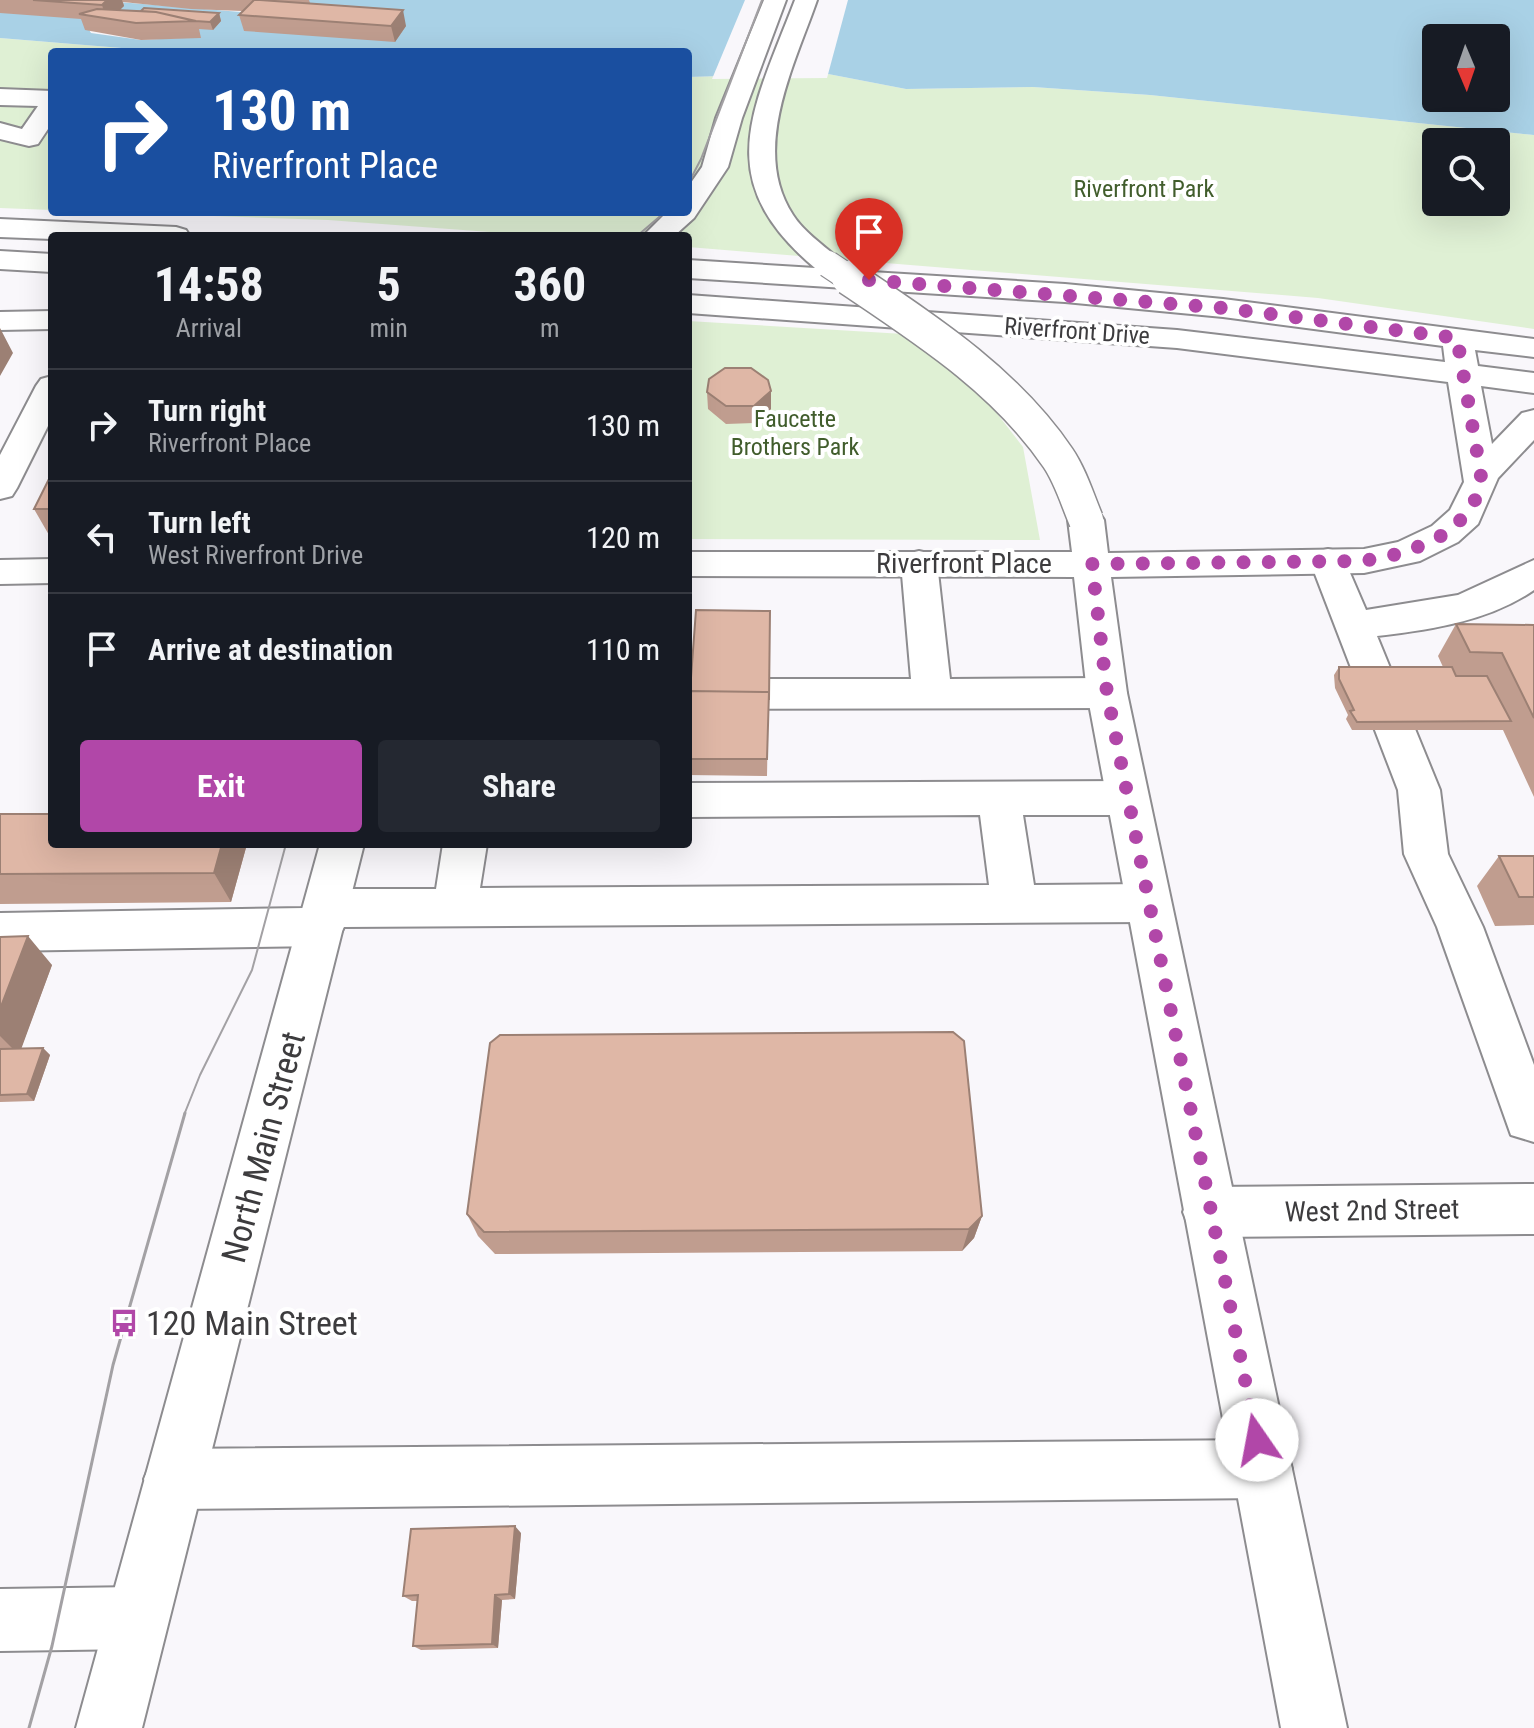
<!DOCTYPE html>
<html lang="en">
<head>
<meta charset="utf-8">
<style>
	:root { --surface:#171b24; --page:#242831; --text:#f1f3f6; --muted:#9ea1a6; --line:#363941; --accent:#b147a8 }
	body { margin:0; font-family:"Roboto Condensed",sans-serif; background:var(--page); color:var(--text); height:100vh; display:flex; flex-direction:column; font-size:30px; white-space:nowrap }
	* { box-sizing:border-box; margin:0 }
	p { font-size:26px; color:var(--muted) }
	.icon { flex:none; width:44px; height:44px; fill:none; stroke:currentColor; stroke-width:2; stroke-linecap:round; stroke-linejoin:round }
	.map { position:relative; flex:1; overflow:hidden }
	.panel { position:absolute; left:48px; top:232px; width:644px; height:616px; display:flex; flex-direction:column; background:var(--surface); border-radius:8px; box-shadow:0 8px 32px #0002 }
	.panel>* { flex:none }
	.top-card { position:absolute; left:48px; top:48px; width:644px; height:168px; border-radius:8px; box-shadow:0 8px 32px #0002; background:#1a4fa0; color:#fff; overflow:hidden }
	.needle { width:52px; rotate:178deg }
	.buttons { position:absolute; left:1422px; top:24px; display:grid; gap:16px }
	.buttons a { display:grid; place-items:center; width:88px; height:88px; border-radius:8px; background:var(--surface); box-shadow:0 8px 32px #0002; font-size:40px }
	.pin { position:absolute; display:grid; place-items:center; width:68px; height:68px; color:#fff; margin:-82px -34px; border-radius:50% 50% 50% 0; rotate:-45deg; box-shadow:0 0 8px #0007 }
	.pin .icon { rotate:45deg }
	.me { position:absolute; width:88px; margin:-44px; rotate:348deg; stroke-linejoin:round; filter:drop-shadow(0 0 6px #0008) }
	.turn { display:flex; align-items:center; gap:28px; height:168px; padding:0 32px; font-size:36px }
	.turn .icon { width:104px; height:104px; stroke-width:2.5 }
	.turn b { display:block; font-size:56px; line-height:68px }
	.eta { display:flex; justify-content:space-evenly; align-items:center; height:136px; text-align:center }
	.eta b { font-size:48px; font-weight:700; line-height:56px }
	.action { display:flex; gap:16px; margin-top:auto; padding:16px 32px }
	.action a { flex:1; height:92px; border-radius:8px; background:var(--accent); color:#fff; font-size:32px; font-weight:700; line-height:92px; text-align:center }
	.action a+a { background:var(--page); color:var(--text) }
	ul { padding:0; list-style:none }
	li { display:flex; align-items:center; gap:24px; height:112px; padding:0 32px; border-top:2px solid var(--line) }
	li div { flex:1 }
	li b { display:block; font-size:30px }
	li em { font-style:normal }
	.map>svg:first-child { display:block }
</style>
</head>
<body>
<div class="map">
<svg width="1534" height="1728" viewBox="0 0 1534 1728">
	<rect width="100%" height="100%" fill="#f9f7fb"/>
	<!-- green -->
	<path fill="#dff0d4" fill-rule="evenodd" d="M0,38L170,52H52V210L0,208Z
		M823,73L906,89L1033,87L1150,95L1534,135V329L1318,298L688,247V236H543L328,220L101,212H688V77ZM1436,142H1496V202H1436Z
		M688,321L904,334L978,389L1023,447L1040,540L688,539Z"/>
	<!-- water -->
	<path fill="#a9d1e6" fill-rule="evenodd" d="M0,0H94L253,13L225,0H1534V135L1150,95L1033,87L906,89L823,73L688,77V52H170L0,38ZM88,28L199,37L141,40L91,33ZM1436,38H1496V98H1436Z"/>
	<!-- pier -->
	<path fill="#f9f7fb" d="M745,0H848L827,78L712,79Z"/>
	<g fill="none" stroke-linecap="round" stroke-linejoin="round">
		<defs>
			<path id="minor" d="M0,89L52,91V123L38,144L29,146L0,139V123L22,129L38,106L0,105Z
				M52,311V329L0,330V312Z
				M52,376V418L17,488L12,496L0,499V455L36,386L41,379Z
				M1328,549L1341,552L1366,610L1458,595L1534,560V590C1489,621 1430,630 1377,636L1440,790L1448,854L1483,927L1534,1065V1142L1511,1135L1437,927L1404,854L1398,790L1310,561L1315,552Z
				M919,551L932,554L937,563L950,679L1107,678L1121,683L1127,693L1121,703L1107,708L688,709V679H911L901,563L906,554Z
				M52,559V583L0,584V560Z
				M1128,781L1143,786L1149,798L1143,810L1128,815H1023L1034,885L1148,884L1164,890L1170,903L1164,916L1148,922L344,927L337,940L321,946L0,951V913L304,908L310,895L326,889H436L443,844H487L480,888L989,885L980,815L688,817V783Z
				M1534,1184V1234L1209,1237L1190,1230L1183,1212L1190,1194L1209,1187Z
				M1263,1440L1284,1448L1292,1469L1284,1490L1263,1498L174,1509L153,1500L144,1479L153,1458L174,1449Z
				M136,1587L158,1596L167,1618L158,1640L136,1649L0,1651V1589Z"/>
			<path id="major" d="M764,0H786L742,118L728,167L694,218L674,236H643L667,212H688V187L702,167L716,118Z
				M795,0H817C795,64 750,150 793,215C804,232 823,245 838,258L843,264L839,270L1065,284L1223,299L1534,339V357L1475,350L1478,366L1534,373V393L1481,386L1492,444L1522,413L1534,410V440L1498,478L1478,524L1458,542L1420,561L1364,573L1111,577L1127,693L1347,1728H1281L1087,693L1074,577L688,576V552H1072L1068,520L1073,512L1086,508L1099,512L1104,520L1108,553L1364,549L1398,542L1432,526L1450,510L1464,482L1448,382L1177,348L688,313V295L1177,330L1445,362L1443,346L1223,317L1065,302L688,278V260L815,268C709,179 753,110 795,0Z
				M0,219L176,227L186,230L190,236H52V239L0,237Z
				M0,251L52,254V272L0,269Z
				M320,844H364L142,1728H76Z"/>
		</defs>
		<!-- minor casing -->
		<use href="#minor" stroke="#8d8c8f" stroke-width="4"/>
		<!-- major casing -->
		<use href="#major" stroke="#8d8c8f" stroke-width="4"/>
		<!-- minor -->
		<use href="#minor" fill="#fff" fill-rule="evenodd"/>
		<!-- major -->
		<use href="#major" fill="#fff" fill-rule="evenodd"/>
		<!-- tram-far1 -->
		<path stroke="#a3a1a4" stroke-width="2" d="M688,184L701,159L762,0
			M637,236L665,212
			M184,1115L200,1075L252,970L286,844"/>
		<!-- tram -->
		<path stroke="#a3a1a4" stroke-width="3" d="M29,1728L52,1646L113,1365L185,1113"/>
		<defs>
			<path id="major-bridge-far1" d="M828,264L852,280"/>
			<path id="major-bridge" d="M849,278C925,329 1006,381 1058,458C1071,477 1077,499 1086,520"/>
		</defs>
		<!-- major-bridge-far1 casing -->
		<use href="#major-bridge-far1" stroke="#8d8c8f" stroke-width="28" stroke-linecap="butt"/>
		<!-- major-bridge casing -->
		<use href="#major-bridge" stroke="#8d8c8f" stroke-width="37" stroke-linecap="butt"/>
		<!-- major-bridge-far1 -->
		<use href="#major-bridge-far1" stroke="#fff" stroke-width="26"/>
		<!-- major-bridge -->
		<use href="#major-bridge" stroke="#fff" stroke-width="34"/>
	</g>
	<!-- wall -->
	<path fill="#c09d8f" d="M0,0H309L310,3L406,26L395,42L244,31L239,15L242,11L191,9L123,2L124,6L120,10L219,13L221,21L213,30L199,29L201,38L141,40L85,30L81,19L0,13Z
		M707,392L771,409L754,423L726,424L708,409Z
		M52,473V535H49L34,509Z
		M770,611L767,776L688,775V701L690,691Z
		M1456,624L1534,625V797L1503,730H1352L1346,719L1348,715L1335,688L1334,675L1339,667H1443L1438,656Z
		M0,814L247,844L231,902L0,904Z
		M1499,856H1534V925L1495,926L1477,886Z
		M0,937L52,965L21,1048H43L50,1055L34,1101L0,1102Z
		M467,1214L982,1216L974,1238L962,1251L495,1254L478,1236Z
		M521,1533L515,1599L502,1600L498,1648L421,1650L413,1646L418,1601H412L403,1596Z"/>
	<!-- shaded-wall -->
	<path fill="#9c8074" d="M107,0H122L124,6L110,19L106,18L102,5Z
		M403,10L406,26L395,42L391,26Z
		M219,13L221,21L213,30L210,22Z
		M0,328L13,353L0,376Z
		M771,391V409L754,423V406Z
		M222,844H247L231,902L214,873Z
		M28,936L52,965L19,1055L0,1036V1009Z
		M43,1048L50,1055L34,1101L27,1094Z
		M982,1216L974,1238L962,1251L969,1229Z
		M515,1526L521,1533L515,1599L509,1594Z
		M495,1595L502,1600L498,1648L492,1644Z"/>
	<!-- building -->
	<path fill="#dfb7a6" stroke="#9c8074" stroke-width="2" d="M33,0H107L102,5Z
		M254,0H260L403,10L391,26L239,15Z
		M144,8L219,13L210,22L195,21L156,12L141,11Z
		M97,9L156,12L196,21L136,23L79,14Z
		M725,368H751L768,380L771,391L754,406H726L707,392L709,379Z
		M52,473V509H34Z
		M696,610L770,611L769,700V692L690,691Z
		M1456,624L1534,625V718L1502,653L1470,652Z
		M1339,667H1452L1456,676H1487L1511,721L1357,722L1350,711L1354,710L1339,679Z
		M689,691L769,692L767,759H688Z
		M0,814H52V844H222L214,873L0,874Z
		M1499,856H1534V897H1519Z
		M28,936L0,1009V937Z
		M953,1032L964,1041L982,1216L969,1229L484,1232L467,1214L490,1043L500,1035Z
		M43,1048L27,1094L0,1095V1049Z
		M515,1526L509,1594L495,1595L492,1644L413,1646L418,1595L403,1596L411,1529Z"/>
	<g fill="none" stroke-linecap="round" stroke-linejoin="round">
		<!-- route -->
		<path stroke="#b147a8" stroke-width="14" stroke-dasharray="0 25.2" d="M869,280L1223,308L1457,338L1481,475L1475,500L1465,516L1445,534L1407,552L1364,561L1092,564L1107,693L1257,1440"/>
	</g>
	<!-- icons -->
	<defs>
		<symbol id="bus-bare" viewBox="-9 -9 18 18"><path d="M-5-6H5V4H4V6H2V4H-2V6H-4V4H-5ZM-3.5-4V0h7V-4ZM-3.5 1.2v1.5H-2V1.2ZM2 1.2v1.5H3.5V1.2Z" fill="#b147a8" stroke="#fff" stroke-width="2.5" paint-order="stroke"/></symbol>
	</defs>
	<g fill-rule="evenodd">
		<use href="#bus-bare" x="104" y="1303" width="40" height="40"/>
	</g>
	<g text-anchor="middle" stroke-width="8" stroke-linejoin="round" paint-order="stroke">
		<!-- far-park labels -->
		<g font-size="24" fill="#415d2c" stroke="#fff">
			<text x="1144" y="197">Riverfront Park</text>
			<text x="795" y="427">Faucette<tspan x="795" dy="28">Brothers Park</tspan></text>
		</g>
		<!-- far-street labels -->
		<g font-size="24" fill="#3d3c3e" stroke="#fff">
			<text transform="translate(1077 331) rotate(4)" y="8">Riverfront Drive</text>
		</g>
		<!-- street labels -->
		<g font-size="28" fill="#3d3c3e" stroke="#fff">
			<text x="964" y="573">Riverfront Place</text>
			<text transform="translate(1372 1210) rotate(-1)" y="10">West 2nd Street</text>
		</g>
		<!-- near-street labels -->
		<g font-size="34" fill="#3d3c3e" stroke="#fff">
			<text transform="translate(263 1147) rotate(-75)" y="12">North Main Street</text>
		</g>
		<!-- near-poi labels -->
		<g font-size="34" fill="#3d3c3e" stroke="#fff" text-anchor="start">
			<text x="146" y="1335">120 Main Street</text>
		</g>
	</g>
</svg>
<div class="buttons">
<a><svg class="needle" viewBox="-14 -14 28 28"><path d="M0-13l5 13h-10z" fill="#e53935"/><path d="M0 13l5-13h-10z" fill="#9ea1a6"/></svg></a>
<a><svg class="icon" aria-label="search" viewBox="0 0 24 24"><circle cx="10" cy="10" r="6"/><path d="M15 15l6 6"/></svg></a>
</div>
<div class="pin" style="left:869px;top:280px;background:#d93025"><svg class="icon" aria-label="arrive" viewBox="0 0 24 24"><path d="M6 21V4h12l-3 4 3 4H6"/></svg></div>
<svg class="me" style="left:1257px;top:1440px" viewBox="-20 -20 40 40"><circle r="19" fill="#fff"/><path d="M0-13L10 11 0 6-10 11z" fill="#b147a8"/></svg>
<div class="top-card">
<div class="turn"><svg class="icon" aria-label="right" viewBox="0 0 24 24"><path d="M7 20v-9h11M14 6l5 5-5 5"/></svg><div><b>130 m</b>Riverfront Place</div></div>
</div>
<section class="panel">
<div class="eta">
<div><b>14:58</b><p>Arrival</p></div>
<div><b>5</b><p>min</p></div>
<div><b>360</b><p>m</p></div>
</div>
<ul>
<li><svg class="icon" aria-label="right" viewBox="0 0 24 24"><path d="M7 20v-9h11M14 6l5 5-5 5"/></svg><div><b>Turn right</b><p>Riverfront Place</p></div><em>130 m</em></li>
<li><svg class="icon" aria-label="left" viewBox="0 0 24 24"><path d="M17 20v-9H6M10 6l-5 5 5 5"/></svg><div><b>Turn left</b><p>West Riverfront Drive</p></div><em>120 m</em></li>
<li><svg class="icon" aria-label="arrive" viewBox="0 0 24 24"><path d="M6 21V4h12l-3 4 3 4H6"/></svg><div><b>Arrive at destination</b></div><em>110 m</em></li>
</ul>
<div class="action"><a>Exit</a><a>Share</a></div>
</section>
</div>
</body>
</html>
